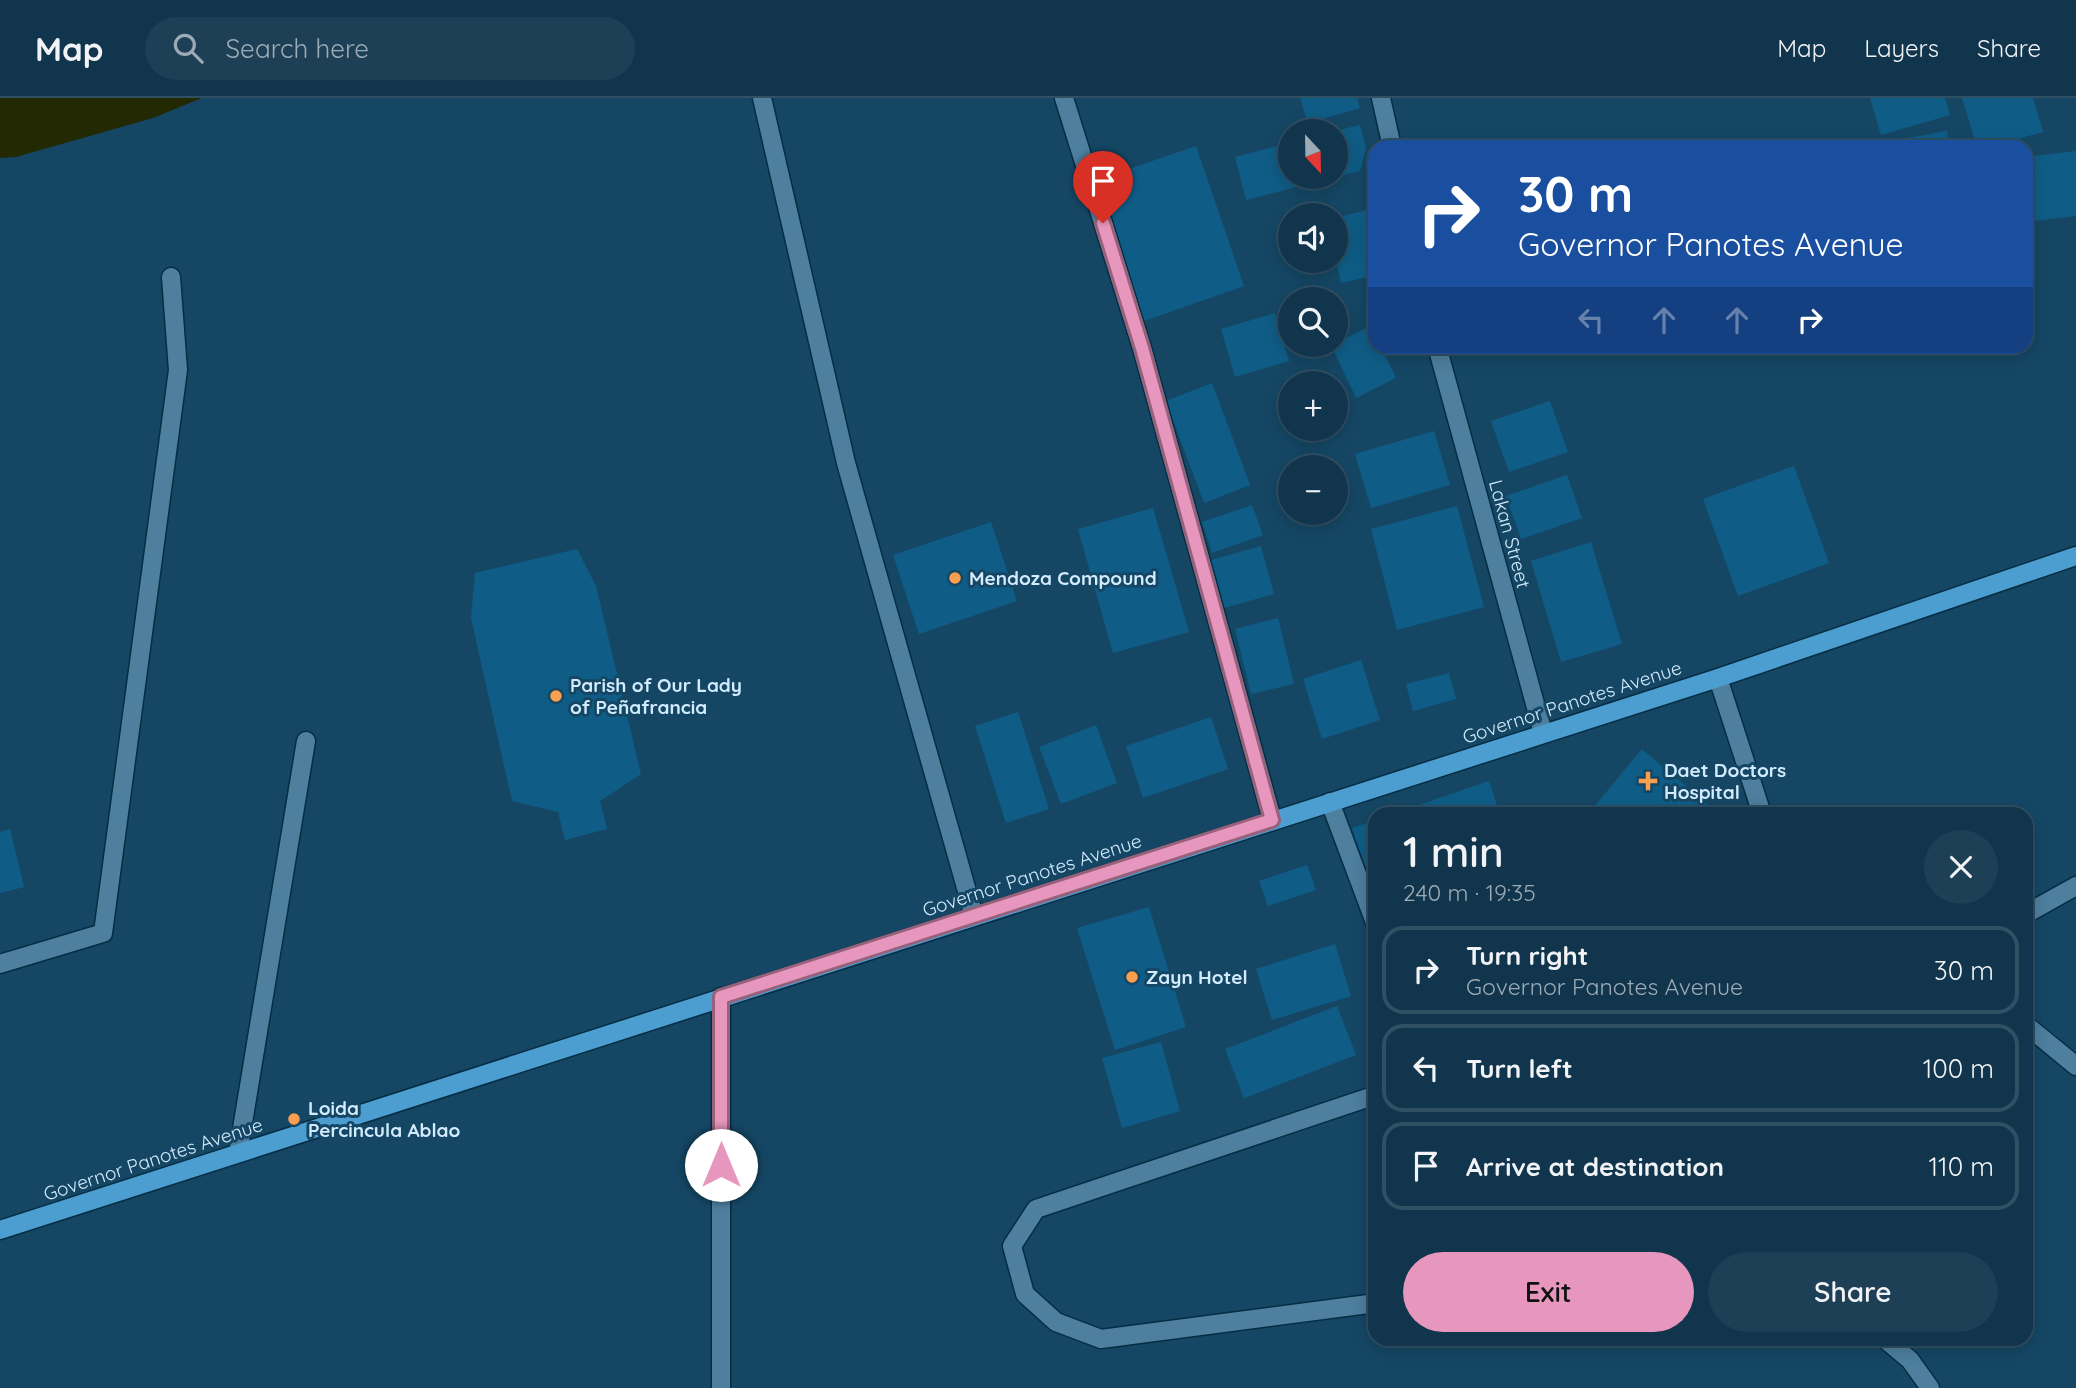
<!DOCTYPE html>
<html lang="en">
<head>
<meta charset="utf-8">
<style>
	:root { --surface:#10354c; --page:#1e4056; --text:#f1f3f6; --muted:#9cabb5; --line:#305064; --accent:#e797bd }
	body { margin:0; font-family:Quicksand,sans-serif; background:var(--page); color:var(--text); height:100vh; display:flex; flex-direction:column; font-size:26px; white-space:nowrap }
	* { box-sizing:border-box; margin:0 }
	p { font-size:23px; color:var(--muted) }
	.icon { flex:none; width:38px; height:38px; fill:none; stroke:currentColor; stroke-width:2; stroke-linecap:round; stroke-linejoin:round }
	.map { position:relative; flex:1; overflow:hidden }
	.drawer { position:absolute; left:1368px; top:709px; width:665px; height:539px; display:flex; flex-direction:column; background:var(--surface); border-radius:21px; box-shadow:0 4px 18px #0003,0 0 0 2px var(--line) }
	.drawer>* { flex:none }
	.hud { position:absolute; left:1368px; top:42px; width:665px; height:214px; border-radius:21px; box-shadow:0 4px 18px #0003,0 0 0 2px var(--line); background:#1a4fa0; color:#fff; overflow:hidden }
	.needle { width:46px; rotate:158deg }
	.tools { position:absolute; left:1278px; top:21px; display:grid; gap:14px }
	.tools a { display:grid; place-items:center; width:70px; height:70px; border-radius:50%; background:var(--surface); box-shadow:0 4px 18px #0003,0 0 0 2px var(--line); font-size:35px }
	.pin { position:absolute; display:grid; place-items:center; width:60px; height:60px; color:#fff; margin:-72px -30px; border-radius:50% 50% 50% 0; rotate:-45deg; box-shadow:0 0 7px #0007 }
	.pin .icon { rotate:45deg }
	.me { position:absolute; width:77px; margin:-38px; rotate:0deg; stroke-linejoin:round; filter:drop-shadow(0 0 5px #0008) }
	.turn { display:flex; align-items:center; gap:24px; height:147px; padding:0 35px; font-size:32px }
	.turn .icon { width:91px; height:91px; stroke-width:2.5 }
	.turn b { display:block; font-size:49px; line-height:60px }
	.lanes { display:flex; align-items:center; height:66px; padding:0 35px; background:#0003; justify-content:center; gap:35px; direction:ltr }
	.lanes .off { opacity:.35 }
	.round { display:grid; place-items:center; flex:none; width:74px; height:74px; border-radius:37px; background:var(--page) }
	.headline { display:flex; align-items:center; justify-content:space-between; height:119px; padding:0 35px }
	h1 { font-size:42px; font-weight:600; line-height:52px }
	.cta { display:flex; gap:14px; margin-top:auto; padding:14px 35px }
	.cta a { flex:1; height:80px; border-radius:42px; background:var(--accent); color:#111; font-size:28px; font-weight:600; line-height:80px; text-align:center }
	.cta a+a { background:var(--page); color:var(--text) }
	ul { padding:0; list-style:none }
	li { display:flex; align-items:center; gap:21px; height:88px; margin:0 14px 10px; padding:0 21px; border:4px solid var(--line); border-radius:21px }
	li div { flex:1 }
	li b { display:block; font-size:26px }
	li em { font-style:normal }
	header { display:flex; align-items:center; gap:42px; box-sizing:border-box; height:98px; padding:0 35px; background:var(--surface); border-bottom:2px solid var(--line) }
	header strong { font-size:33px }
	nav { display:flex; gap:38px; margin-inline-start:auto; font-size:24px }
	.search { width:490px; height:63px; background:var(--page); display:flex; align-items:center; gap:18px; box-sizing:border-box; padding:0 24px; border-radius:38px; color:var(--muted); font-size:26px }
	.map>svg:first-child { display:block }
</style>
</head>
<body>
<header>
<strong>Map</strong>
<div class="search"><svg class="icon" aria-label="search" viewBox="0 0 24 24"><circle cx="10" cy="10" r="6"/><path d="M15 15l6 6"/></svg>Search here</div>
<nav><a>Map</a><a>Layers</a><a>Share</a></nav>
</header>
<div class="map">
<svg width="2076" height="1290" viewBox="0 0 2076 1290">
	<rect width="100%" height="100%" fill="#154765"/>
	<!-- water -->
	<path fill="#232903" d="M0,0H202L153,20L16,59L0,60Z"/>
	<!-- building -->
	<path fill="#0f5d87" d="M1300,0H1357L1360,10L1308,25Z
		M1870,0H1945L1950,17L1881,37Z
		M1962,0H2033L2043,34L1991,49H1977Z
		M1360,27L1366,51L1360,73L1335,79V33Z
		M1947,33L1950,49H1890L1889,43Z
		M1290,45V79L1332,80L1246,102L1235,59Z
		M1196,48L1244,188L1144,223L1097,82Z
		M2076,53V118L2026,124V59Z
		M1375,110L1376,177L1341,185L1335,160V120Z
		M1275,215L1289,263L1235,279L1221,231Z
		M1371,228L1376,236V248H1381L1396,280L1356,300L1331,247Z
		M1212,285L1250,387L1204,405L1166,303Z
		M1550,303L1568,354L1509,374L1491,323Z
		M1434,333L1450,387L1371,410L1355,356Z
		M1794,368L1829,465L1738,498L1703,401Z
		M1567,377L1582,420L1521,441L1506,398Z
		M1252,407L1263,437L1212,455L1202,424Z
		M1457,408L1484,509L1397,532L1371,431Z
		M1153,410L1189,534L1113,555L1078,431Z
		M991,424L1017,503L919,536L893,457Z
		M1591,444L1622,546L1561,564L1531,463Z
		M1261,448L1274,496L1224,510L1211,462Z
		M577,451L596,488L641,676L600,703L607,731L565,742L558,714L512,703L471,520L475,475Z
		M1278,520L1294,586L1251,596L1235,531Z
		M1361,562L1380,622L1322,641L1303,581Z
		M1449,575L1456,601L1413,613L1406,586Z
		M1018,614L1049,711L1006,725L975,628Z
		M1211,619L1228,671L1143,700L1126,648Z
		M1096,627L1117,685L1061,706L1039,649Z
		M1642,651L1719,716H1588Z
		M1489,683L1500,716H1395V715Z
		M1376,722V798H1375L1352,730Z
		M10,731L24,789L0,795V734Z
		M1307,767L1316,792L1268,808L1259,783Z
		M1149,809L1186,929L1115,952L1077,830Z
		M1335,846L1351,898L1272,922L1256,871Z
		M1337,908L1356,957L1244,1000L1225,951Z
		M1161,944L1180,1013L1122,1030L1102,960Z"/>
	<g fill="none" stroke-linecap="round" stroke-linejoin="round">
		<defs>
			<path id="minor" d="M762,0L846,365L974,818
				M1064,0L1142,250L1272,721
				M1381,0L1392,49
				M1437,248L1543,635
				M1718,580L1762,716
				M1330,704L1376,827
				M2026,816L2076,788
				M0,866L103,835L178,272L171,179
				M721,899V1290
				M2026,927L2076,968
				M1376,997L1036,1111L1012,1148L1025,1196L1056,1224L1101,1241L1376,1205
				M238,1055L306,643
				M1885,1241L1910,1262L1930,1290"/>
			<path id="major" d="M0,1132L1718,580L2076,458"/>
		</defs>
		<!-- minor casing -->
		<use href="#minor" stroke="#052d43" stroke-width="21"/>
		<!-- major casing -->
		<use href="#major" stroke="#052d43" stroke-width="21"/>
		<!-- minor -->
		<use href="#minor" stroke="#4e7f9f" stroke-width="18"/>
		<!-- major -->
		<use href="#major" stroke="#4d9ed0" stroke-width="18"/>
	</g>
	<g fill="none" stroke-linecap="round" stroke-linejoin="round">
		<defs>
			<path id="route" d="M721,1067V899L1272,722L1142,250L1103,125"/>
		</defs>
		<!-- route casing -->
		<use href="#route" stroke="#96627b" stroke-width="18"/>
		<!-- route -->
		<use href="#route" stroke="#e797bd" stroke-width="12"/>
	</g>
	<!-- markers -->
	<g fill="#fa9f4f" stroke="#154765" stroke-width="2.5">
		<circle cx="955" cy="480" r="7"/>
		<circle cx="556" cy="598" r="7"/>
		<path d="M1644.5 672.5h7v7h7v7h-7v7h-7v-7h-7v-7h7z"/>
		<circle cx="1132" cy="879" r="7"/>
		<circle cx="294" cy="1021" r="7"/>
	</g>
	<g text-anchor="middle" stroke-width="6" stroke-linejoin="round" paint-order="stroke">
		<!-- street labels -->
		<g font-size="19" fill="#d2ebfd" stroke="#154765">
			<text transform="translate(1510 436) rotate(75)" y="7">Lakan Street</text>
			<text transform="translate(1572 604) rotate(-18)" y="7">Governor Panotes Avenue</text>
			<text transform="translate(1032 777) rotate(-18)" y="7">Governor Panotes Avenue</text>
			<text transform="translate(153 1061) rotate(-18)" y="7">Governor Panotes Avenue</text>
		</g>
		<!-- poi labels -->
		<g font-size="19" font-weight="bold" fill="#d2ebfd" stroke="#154765" text-anchor="start">
			<text x="969" y="487">Mendoza Compound</text>
			<text x="570" y="594">Parish of Our Lady<tspan x="570" dy="22">of Peñafrancia</tspan></text>
			<text x="1664" y="679">Daet Doctors<tspan x="1664" dy="22">Hospital</tspan></text>
			<text x="1146" y="886">Zayn Hotel</text>
			<text x="308" y="1017">Loida<tspan x="308" dy="22">Percincula Ablao</tspan></text>
		</g>
	</g>
</svg>
<div class="tools">
<a><svg class="needle" viewBox="-14 -14 28 28"><path d="M0-13l5 13h-10z" fill="#e53935"/><path d="M0 13l5-13h-10z" fill="#9cabb5"/></svg></a>
<a><svg class="icon" aria-label="sound" viewBox="0 0 24 24"><path d="M4 9h4l5-4v14l-5-4H4zM17 9q2 3 0 6"/></svg></a>
<a><svg class="icon" aria-label="search" viewBox="0 0 24 24"><circle cx="10" cy="10" r="6"/><path d="M15 15l6 6"/></svg></a>
<a>+</a>
<a>−</a>
</div>
<div class="pin" style="left:1103px;top:125px;background:#d93025"><svg class="icon" aria-label="arrive" viewBox="0 0 24 24"><path d="M6 21V4h12l-3 4 3 4H6"/></svg></div>
<svg class="me" style="left:721px;top:1067px" viewBox="-20 -20 40 40"><circle r="19" fill="#fff"/><path d="M0-13L10 11 0 6-10 11z" fill="#e797bd"/></svg>
<div class="hud">
<div class="turn"><svg class="icon" aria-label="right" viewBox="0 0 24 24"><path d="M7 20v-9h11M14 6l5 5-5 5"/></svg><div><b>30 m</b>Governor Panotes Avenue</div></div>
<div class="lanes"><svg class="icon off" aria-label="left" viewBox="0 0 24 24"><path d="M17 20v-9H6M10 6l-5 5 5 5"/></svg><svg class="icon off" aria-label="ahead" viewBox="0 0 24 24"><path d="M12 20V5M6 11l6-6 6 6"/></svg><svg class="icon off" aria-label="ahead" viewBox="0 0 24 24"><path d="M12 20V5M6 11l6-6 6 6"/></svg><svg class="icon" aria-label="right" viewBox="0 0 24 24"><path d="M7 20v-9h11M14 6l5 5-5 5"/></svg></div>
</div>
<section class="drawer">
<div class="headline"><div><h1>1 min</h1><p>240 m · 19:35</p></div><a class="round"><svg class="icon" aria-label="close" viewBox="0 0 24 24"><path d="M6 6l12 12M18 6L6 18"/></svg></a></div>
<ul>
<li><svg class="icon" aria-label="right" viewBox="0 0 24 24"><path d="M7 20v-9h11M14 6l5 5-5 5"/></svg><div><b>Turn right</b><p>Governor Panotes Avenue</p></div><em>30 m</em></li>
<li><svg class="icon" aria-label="left" viewBox="0 0 24 24"><path d="M17 20v-9H6M10 6l-5 5 5 5"/></svg><div><b>Turn left</b></div><em>100 m</em></li>
<li><svg class="icon" aria-label="arrive" viewBox="0 0 24 24"><path d="M6 21V4h12l-3 4 3 4H6"/></svg><div><b>Arrive at destination</b></div><em>110 m</em></li>
</ul>
<div class="cta"><a>Exit</a><a>Share</a></div>
</section>
</div>
</body>
</html>
